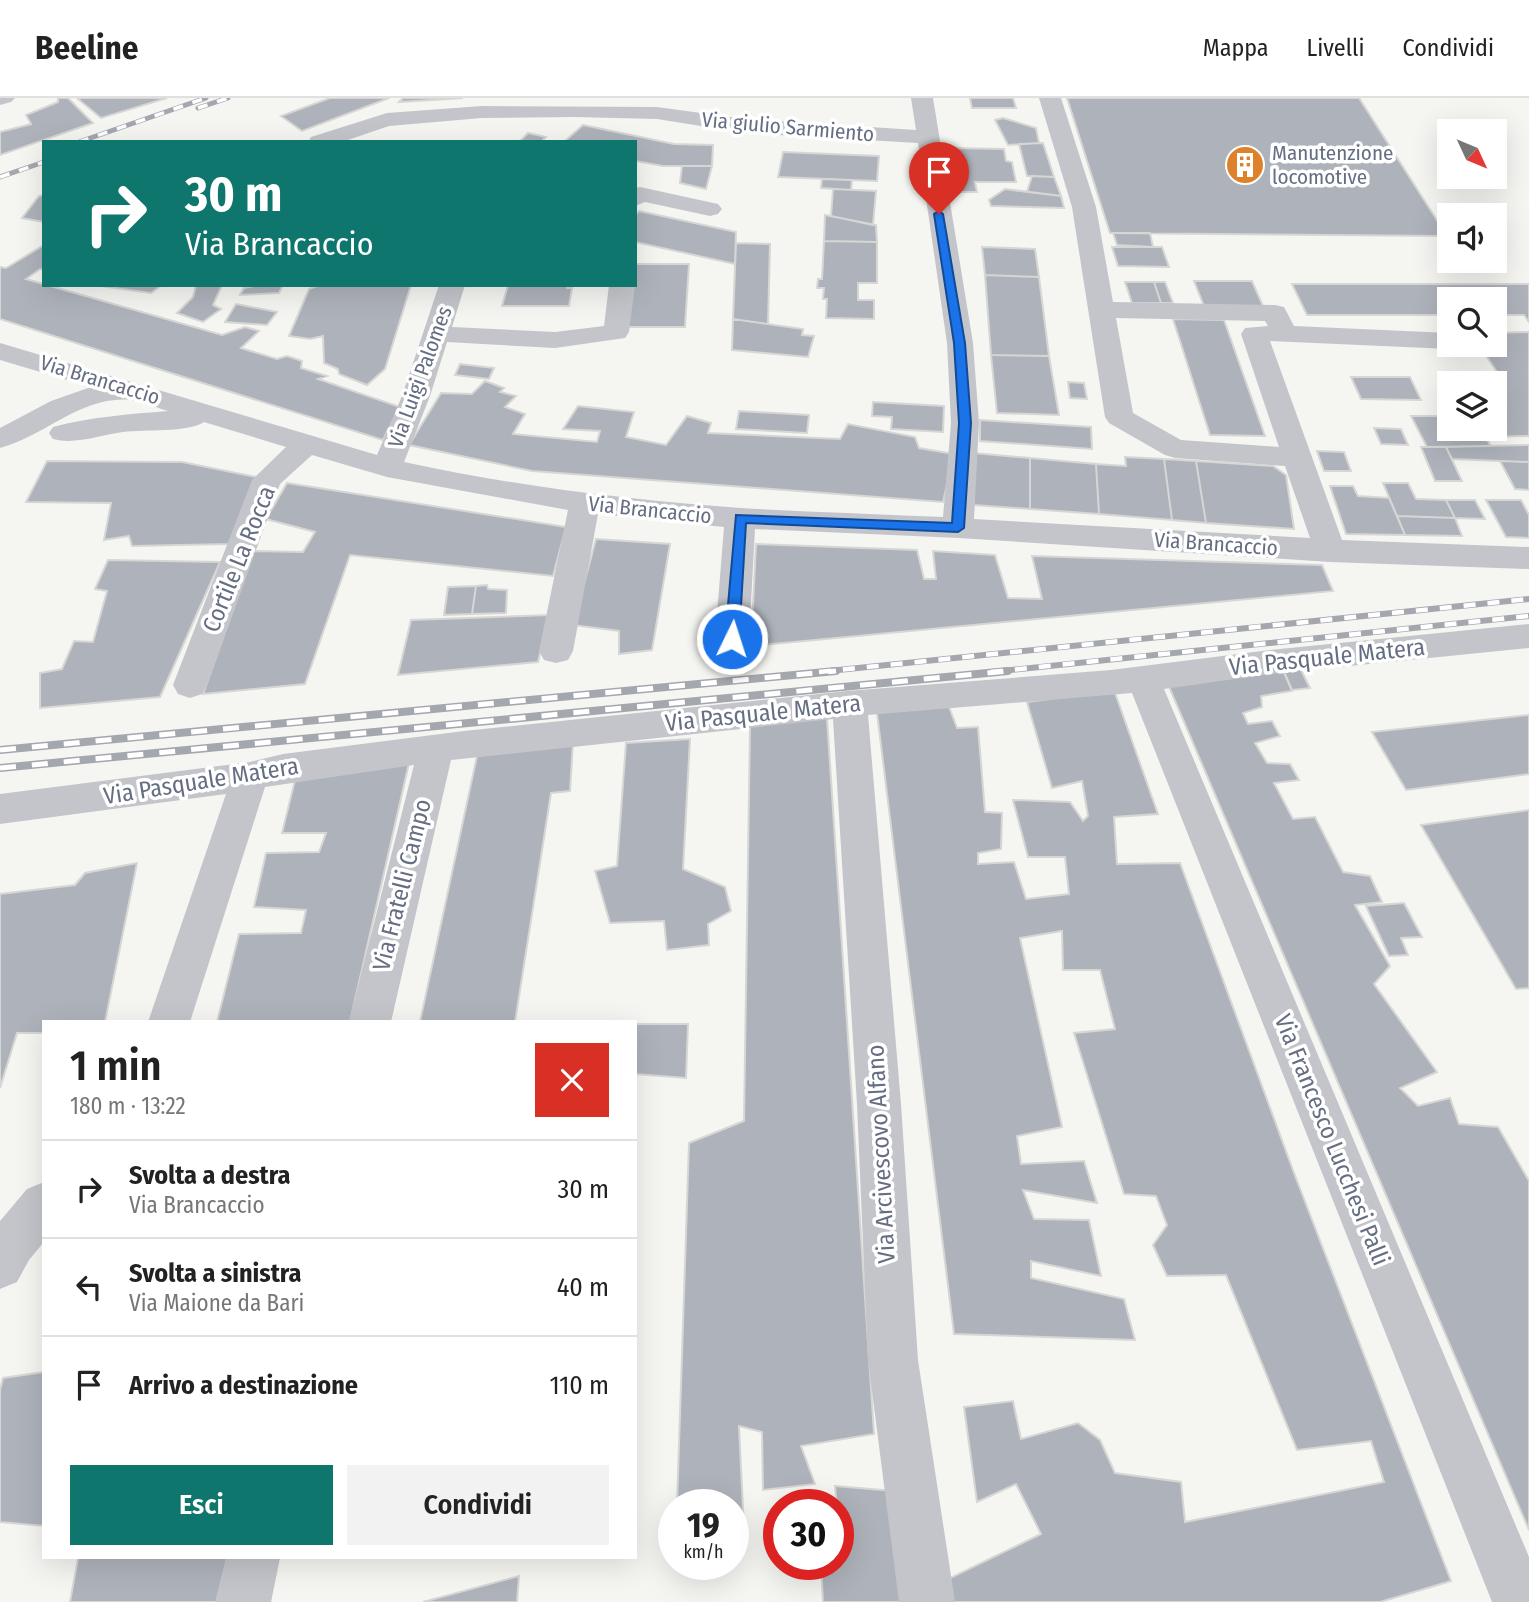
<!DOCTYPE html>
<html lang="it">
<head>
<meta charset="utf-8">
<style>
	:root { --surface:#fff; --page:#f2f2f2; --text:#222; --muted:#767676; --line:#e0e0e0; --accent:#0f766e }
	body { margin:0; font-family:"Fira Sans Condensed",sans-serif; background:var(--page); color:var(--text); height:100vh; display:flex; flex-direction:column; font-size:26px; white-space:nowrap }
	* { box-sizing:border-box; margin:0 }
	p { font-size:23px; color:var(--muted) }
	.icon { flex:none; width:38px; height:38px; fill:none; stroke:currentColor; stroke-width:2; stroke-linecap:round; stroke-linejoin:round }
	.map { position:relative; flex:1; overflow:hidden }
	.sheet { position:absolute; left:42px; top:922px; width:595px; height:539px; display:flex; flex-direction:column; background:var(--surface); border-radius:0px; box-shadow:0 7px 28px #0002 }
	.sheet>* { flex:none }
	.banner { position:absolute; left:42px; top:42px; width:595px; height:147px; border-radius:0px; box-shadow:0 7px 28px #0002; background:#0f766e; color:#fff; overflow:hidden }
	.needle { width:46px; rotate:134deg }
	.tools { position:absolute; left:1437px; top:21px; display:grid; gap:14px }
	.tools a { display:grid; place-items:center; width:70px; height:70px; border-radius:0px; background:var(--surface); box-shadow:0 7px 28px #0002; font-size:35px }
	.speed { position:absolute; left:658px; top:1391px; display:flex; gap:14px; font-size:35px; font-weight:700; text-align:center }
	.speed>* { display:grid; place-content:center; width:91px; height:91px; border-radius:50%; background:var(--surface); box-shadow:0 7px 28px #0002; line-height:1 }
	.speed small { font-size:18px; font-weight:400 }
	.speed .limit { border:10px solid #d22; background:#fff; color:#111 }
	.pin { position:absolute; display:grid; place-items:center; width:60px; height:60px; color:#fff; margin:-72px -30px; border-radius:50% 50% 50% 0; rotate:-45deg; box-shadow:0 0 7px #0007 }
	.pin .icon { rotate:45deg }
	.me { position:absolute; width:77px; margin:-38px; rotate:4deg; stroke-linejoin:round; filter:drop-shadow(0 0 5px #0008) }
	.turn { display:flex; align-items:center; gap:24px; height:147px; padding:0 28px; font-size:32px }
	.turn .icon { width:91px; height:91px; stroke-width:2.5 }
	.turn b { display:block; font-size:49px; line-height:60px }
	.round { display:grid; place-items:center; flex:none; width:74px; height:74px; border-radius:0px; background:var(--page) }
	.summary { display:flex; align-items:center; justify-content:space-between; height:119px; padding:0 28px }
	h1 { font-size:42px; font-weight:600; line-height:52px }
	.cta { display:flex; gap:14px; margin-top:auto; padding:14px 28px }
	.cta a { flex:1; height:80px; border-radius:0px; background:var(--accent); color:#fff; font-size:28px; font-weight:600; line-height:80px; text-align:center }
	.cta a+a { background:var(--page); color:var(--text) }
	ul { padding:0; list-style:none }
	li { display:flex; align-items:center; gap:21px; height:98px; padding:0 28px; border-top:2px solid var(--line) }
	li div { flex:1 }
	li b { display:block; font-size:26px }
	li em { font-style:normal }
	header { display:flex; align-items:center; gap:42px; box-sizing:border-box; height:98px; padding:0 35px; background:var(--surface); border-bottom:2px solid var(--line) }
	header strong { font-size:33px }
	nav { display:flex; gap:38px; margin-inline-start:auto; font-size:24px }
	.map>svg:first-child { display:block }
</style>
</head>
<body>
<header>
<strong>Beeline</strong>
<nav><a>Mappa</a><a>Livelli</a><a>Condividi</a></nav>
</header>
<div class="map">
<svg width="1529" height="1504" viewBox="0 0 1529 1504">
	<rect width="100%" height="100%" fill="#f5f5f2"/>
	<!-- building -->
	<path fill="#aeb2ba" stroke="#d6d7d5" stroke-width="2" d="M58,0H68L93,25L0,57V34L31,26L26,17L58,4Z
		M81,0H167L101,20L78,1Z
		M330,0H389L302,33L281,18Z
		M403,0H463L399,4Z
		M970,0H1013L1016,10H972Z
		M1067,0H1359L1447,138L1110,135Z
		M1003,20L1036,30L1039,45L1008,47L995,22Z
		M583,27L674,46L713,47L712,68H663L635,63V44H564Z
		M528,35L546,39L541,44H519Z
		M1043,45L1054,79L1027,78L1019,46Z
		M949,50L1004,51L1006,63L1012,64L1016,84H975L977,94H955Z
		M783,54L879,58L877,83L778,79Z
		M682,68H712L706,91L680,85Z
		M1032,78L1054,79L1061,98L1027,94Z
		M822,81L852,82L851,92L821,90Z
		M833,91L876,93L873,127L831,118Z
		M1005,91L1061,98L1064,110L991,108L989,102Z
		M44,97V124L22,120L39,98Z
		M639,113L736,134L735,166L635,144V118Z
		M825,117L876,127L877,144L824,143Z
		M1113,135H1150L1153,149L1117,147Z
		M824,143L877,144V185H858V202H874V221L826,220L827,201H823L824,190H817L818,181H822Z
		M736,145L770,146L768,226L733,221Z
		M44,147V172L40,171L26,181L222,237L245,229L259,233L241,250L277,261L287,258L302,263L301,270L327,278L318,281L400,309L383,342L0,221V169L6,170Z
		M982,149L1035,151L1039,179L985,177Z
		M1112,149H1162L1169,169L1118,168Z
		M635,166H689L685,229H627L633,187H635Z
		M985,177L1039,179L1049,258L991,257Z
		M1194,183H1252L1263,208H1204Z
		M1125,184H1154L1161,205H1132Z
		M1154,184H1165L1173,205H1161Z
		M1292,186H1529V224L1524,217H1494V201H1449V217H1307Z
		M94,187H162L151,195Z
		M196,187H222L213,207L221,211L203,224L177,215L193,199Z
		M258,187H283L279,195L240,197L244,190Z
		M320,187H411L385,271L367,287L339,276L338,271L324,265L323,238L310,241L289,238L309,191Z
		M508,187H567V190H572L569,208H502Z
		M236,206L277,214L267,227L225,224Z
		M733,221L803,231L802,237L814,238L808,259L732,252Z
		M1173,221L1224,222L1265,338L1210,337Z
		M1529,234V338L1485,339L1480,331H1494V286H1505L1479,247H1494V235Z
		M991,257L1049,258L1059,317L997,315Z
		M460,266L494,270L489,281L455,277Z
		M1351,279H1410L1421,302L1361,301Z
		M485,283L504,290L500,294L516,298L505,309L525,316L513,336L597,344L600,333L563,331L578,308L634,314L626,339L666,347L687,318L711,325L708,335L840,341L848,326L915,339L919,350L954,356L943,404L532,373L409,347L441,295L472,296Z
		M1068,284L1084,285L1087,301L1070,300Z
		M873,304L944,308L943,334L891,331L892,319L872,318Z
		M1441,309H1449V331H1480L1491,348L1427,349L1411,318H1447Z
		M739,313L809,317L807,335L736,331Z
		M980,322L1091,329L1092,351L980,343Z
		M1374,330L1401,331L1408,347L1381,346Z
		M1529,347V364L1452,361L1446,349Z
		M1421,349H1446L1462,383H1435Z
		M1317,353L1344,354L1351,373H1324Z
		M973,355L1030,360V411L974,407Z
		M1125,359L1164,361L1172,422L1099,416L1096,366L1126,368Z
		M1030,360L1096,366L1099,416L1030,411Z
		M1164,361L1196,363L1206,425L1172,422Z
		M47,363L182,364L256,379L229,446L132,448L129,438L104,442L111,405L26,404Z
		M1196,363L1273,368L1286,377L1294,431L1206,425Z
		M1500,363L1529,364V392L1515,391Z
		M287,385L566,429L553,478L350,457L305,586L203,596L254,453L303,454L315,434L266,421Z
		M1383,385H1408L1416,401L1446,402L1455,420L1397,418Z
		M1330,388H1353L1358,398L1389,400L1405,437L1346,436Z
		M1446,402H1475L1485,421L1455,420Z
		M1486,402H1521L1529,417V440L1506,439Z
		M1397,418L1455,420L1462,438L1405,437Z
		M596,441L670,446L652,552L619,556V533L573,527Z
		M756,446L917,452L924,481H936L933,453L995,457L1008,500L1042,501L1032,458L1322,467L1333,493L751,548Z
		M108,462L220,464L160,599L40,610V575L62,571L74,543L93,544L107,493L95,491Z
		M487,487L488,491L507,492L506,515L472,516L476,488Z
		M476,488L472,516L444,517L448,489Z
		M549,517L538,564L398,577L411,522Z
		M1299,568L1310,590L1292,592L1282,569Z
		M1282,570L1292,593L1261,598L1262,609L1243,615L1248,626L1272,623L1280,638L1255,645L1267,665L1290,666L1299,682L1274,685L1293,721L1315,719L1343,774L1370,778L1382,804L1355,807L1390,868L1374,886L1437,974L1400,990L1418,1008L1450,1000L1459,1026L1498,1029L1529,1083V1432L1167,584Z
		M1114,592L1158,716L1114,719L1117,766L1180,765L1294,1075L1451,1483L1380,1504H950L944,1483L1041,1436L1016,1386L977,1404L964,1309L1013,1303L1021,1341L1078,1325L1100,1342L1115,1375L1181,1384L1185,1424L1384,1384L1371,1343L1297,1352L1226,1177L1167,1178L1153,1147L1167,1127L1156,1098L1124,1096L1074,935L1115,931L1100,872H1063L1062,833L1020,840L1062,1029L1017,1038L1021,1066L1084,1063L1097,1105L1023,1092L1034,1121L1089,1122L1101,1178L1031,1163V1180L1124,1201L1135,1242L954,1236L877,615L948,606L957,630L978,629L985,714L1002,715L1001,751L978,755V766L1014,764L1026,801L1069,796L1065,759H1028L1013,702L1070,704L1083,723L1088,718L1082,683L1052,690L1027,604Z
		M1529,617V676L1406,692L1372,634Z
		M827,620L874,1336L801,1348L815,1386L763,1392L762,1334L739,1328L744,1431L733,1435V1407H677L689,1045L744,1023L750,628Z
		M690,641L683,771L725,789L731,813L708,826L709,847L667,852L664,823L610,825L595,773L617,768L626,645Z
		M573,645L570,693L551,695L515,924H420L477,658Z
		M409,665L350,924H217L239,836L301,835L306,812L254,809L266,755L319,754L326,735H282L297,674Z
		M1529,712V890L1516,891L1421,727Z
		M137,765L105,924H44V935H17L0,990V796L75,787L85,775Z
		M1404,805L1422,839L1401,840L1408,857L1389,858L1366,808Z
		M635,926H688L686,980L635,976Z
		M44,1274V1428L0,1424V1292L3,1280Z
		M835,1388L894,1393L909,1504H823L821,1467L838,1466V1452L841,1449Z
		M78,1460H227L217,1504H70Z
		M519,1478L517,1504H423Z"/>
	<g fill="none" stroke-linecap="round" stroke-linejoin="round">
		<!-- minor -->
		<path fill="#c3c5ca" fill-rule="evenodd" d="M0,0H15L11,4L0,7Z
			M911,0H933L973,245L979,325L974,421L1310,440L1285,368L1175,360L1165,357L1109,325L1105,319L1072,109L1039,0H1061L1096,109L1113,204L1275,207L1284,209L1294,228L1449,235V247H1460L1449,251L1270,243L1342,442L1529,449V471L1330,464L959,440L755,431L749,541L744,550L732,553L720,550L715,541L724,429L598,416L573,553L568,562L556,565L544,562L539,553L568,412L387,379L312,357L280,386L207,587L202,596L190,600L178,596L173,587L252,382L286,349L204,324C187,335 145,331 123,334C101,337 75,347 53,341L49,335L53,329C90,319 130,316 168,313C157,310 144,303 132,302C81,297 46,338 0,350V330L51,303L91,289L0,262V245L377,357L402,298L439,187H465L452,229L555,234L604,228L609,187H635L629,234L625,240L555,250L447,244L430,298L404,364C515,388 628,402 741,410C809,414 876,416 943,419L951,325L947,245L918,45L745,35L657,21L574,19L482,20L389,28L342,44H308L311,39L387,15L482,8L657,9L745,21L916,32ZM1116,220L1265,223L1268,228L1245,230L1241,236L1279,349L1181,342L1133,315Z
			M640,89L718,106L722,111L718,116L710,118L645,104L635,108V90Z
			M1529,526V550L1270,576L1164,591L1529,1459V1504H1492L1132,595L868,617L901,1006L918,1262L955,1504H899L868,1262L857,1006L833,621L451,662L391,924H349L414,667L265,689L190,924H148L226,696L0,726V696L250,664L283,656L464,633L847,593L1111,572L1270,552Z
			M44,1084V1144L29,1162L17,1184L0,1191V1123L27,1091Z
			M226,1460H280L271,1504H215Z"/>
		<defs>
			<path id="rail-far2" d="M198,10L228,0
				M79,44L206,0
				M0,79L44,64"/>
			<path id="rail-far1" d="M819,574L1529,501
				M991,574L1529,518"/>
			<path id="rail" d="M0,652L836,573
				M0,670L1008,573"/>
		</defs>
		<!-- rail-far2 casing -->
		<use href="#rail-far2" stroke="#a4a7ae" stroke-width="5"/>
		<!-- rail-far1 casing -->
		<use href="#rail-far1" stroke="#a4a7ae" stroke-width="6"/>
		<!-- rail casing -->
		<use href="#rail" stroke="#a4a7ae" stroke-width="8"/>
		<!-- rail-far2 -->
		<use href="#rail-far2" stroke="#fff" stroke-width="3.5" stroke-dasharray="10" stroke-linecap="butt"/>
		<!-- rail-far1 -->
		<use href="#rail-far1" stroke="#fff" stroke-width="4.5" stroke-dasharray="12" stroke-linecap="butt"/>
		<!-- rail -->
		<use href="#rail" stroke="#fff" stroke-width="5" stroke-dasharray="16" stroke-linecap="butt"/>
	</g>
	<!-- route -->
	<path fill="#1a73e8" stroke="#114b97" stroke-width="2" d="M939,113L943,116L965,245L971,325L964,430L958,434L746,425L739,541L737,544H727L725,541L736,417L952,425L959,325L954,245L934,116Z"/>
	<!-- icons -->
	<defs>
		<symbol id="building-disc" viewBox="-11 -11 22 22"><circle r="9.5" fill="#dd822b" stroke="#fff"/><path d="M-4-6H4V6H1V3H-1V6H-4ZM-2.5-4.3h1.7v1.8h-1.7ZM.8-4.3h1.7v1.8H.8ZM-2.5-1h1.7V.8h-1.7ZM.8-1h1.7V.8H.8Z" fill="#fff"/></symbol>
	</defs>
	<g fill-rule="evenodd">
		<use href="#building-disc" x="1223" y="45" width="44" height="44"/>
	</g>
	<g text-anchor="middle" stroke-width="7" stroke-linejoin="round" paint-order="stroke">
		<!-- far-street labels -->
		<g font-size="21" fill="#656e82" stroke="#fff">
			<text transform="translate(788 29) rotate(5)" y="7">Via giulio Sarmiento</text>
			<text transform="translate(420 279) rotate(-70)" y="7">Via Luigi Palomes</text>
			<text transform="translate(100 282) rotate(17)" y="7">Via Brancaccio</text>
			<text transform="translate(650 412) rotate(6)" y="7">Via Brancaccio</text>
			<text transform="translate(1216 446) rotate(4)" y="7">Via Brancaccio</text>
		</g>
		<!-- far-poi labels -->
		<g font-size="21" fill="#656e82" stroke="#fff" text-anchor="start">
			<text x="1272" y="62">Manutenzione<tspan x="1272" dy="24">locomotive</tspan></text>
		</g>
		<!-- street labels -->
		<g font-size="24" fill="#656e82" stroke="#fff">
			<text transform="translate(239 461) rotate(-68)" y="8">Cortile La Rocca</text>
			<text transform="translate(1327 559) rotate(-6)" y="8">Via Pasquale Matera</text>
			<text transform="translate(763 615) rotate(-6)" y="8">Via Pasquale Matera</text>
			<text transform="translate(201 683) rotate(-9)" y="8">Via Pasquale Matera</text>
			<text transform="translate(402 787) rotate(-76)" y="8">Via Fratelli Campo</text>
			<text transform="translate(1332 1042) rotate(68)" y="8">Via Francesco Lucchesi Palli</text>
			<text transform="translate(881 1056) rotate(-93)" y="8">Via Arcivescovo Alfano</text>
		</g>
	</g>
</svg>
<div class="tools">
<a><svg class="needle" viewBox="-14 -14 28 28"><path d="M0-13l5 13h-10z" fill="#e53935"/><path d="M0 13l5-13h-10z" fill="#767676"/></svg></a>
<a><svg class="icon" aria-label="sound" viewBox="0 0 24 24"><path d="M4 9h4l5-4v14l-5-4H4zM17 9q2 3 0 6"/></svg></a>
<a><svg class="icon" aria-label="search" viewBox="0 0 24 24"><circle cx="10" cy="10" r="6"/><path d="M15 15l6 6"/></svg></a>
<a><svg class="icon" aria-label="layers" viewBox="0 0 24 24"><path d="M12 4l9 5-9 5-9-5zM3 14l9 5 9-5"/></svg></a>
</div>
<div class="speed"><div>19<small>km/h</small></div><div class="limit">30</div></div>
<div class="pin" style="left:939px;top:116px;background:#d93025"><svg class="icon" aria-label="arrive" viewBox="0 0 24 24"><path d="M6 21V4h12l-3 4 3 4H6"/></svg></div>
<svg class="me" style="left:732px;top:541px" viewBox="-20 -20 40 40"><circle r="17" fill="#1a73e8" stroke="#fff" stroke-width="3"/><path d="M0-11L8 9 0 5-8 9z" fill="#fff"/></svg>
<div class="banner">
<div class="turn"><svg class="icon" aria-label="right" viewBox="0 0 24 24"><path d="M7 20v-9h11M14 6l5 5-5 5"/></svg><div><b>30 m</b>Via Brancaccio</div></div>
</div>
<section class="sheet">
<div class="summary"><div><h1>1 min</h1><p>180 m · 13:22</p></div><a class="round" style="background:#d93025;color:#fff"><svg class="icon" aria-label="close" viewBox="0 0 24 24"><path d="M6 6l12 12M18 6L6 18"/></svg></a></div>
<ul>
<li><svg class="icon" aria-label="right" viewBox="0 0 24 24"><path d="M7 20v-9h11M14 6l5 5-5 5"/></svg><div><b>Svolta a destra</b><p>Via Brancaccio</p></div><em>30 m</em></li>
<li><svg class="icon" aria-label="left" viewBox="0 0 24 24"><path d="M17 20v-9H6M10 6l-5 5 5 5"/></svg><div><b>Svolta a sinistra</b><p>Via Maione da Bari</p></div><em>40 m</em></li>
<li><svg class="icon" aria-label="arrive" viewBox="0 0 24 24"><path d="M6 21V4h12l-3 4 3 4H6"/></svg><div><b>Arrivo a destinazione</b></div><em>110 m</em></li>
</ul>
<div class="cta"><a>Esci</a><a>Condividi</a></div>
</section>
</div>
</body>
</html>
